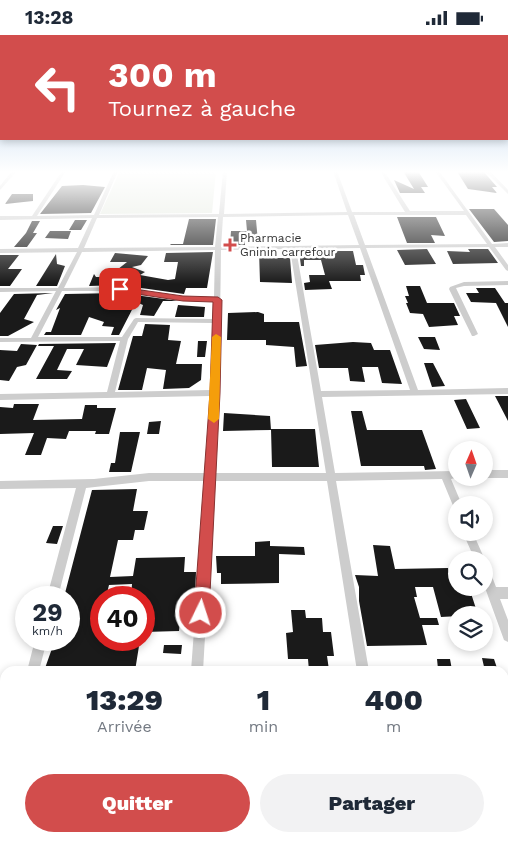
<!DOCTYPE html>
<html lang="fr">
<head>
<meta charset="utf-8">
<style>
	:root { --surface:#fff; --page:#f2f2f3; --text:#1f2937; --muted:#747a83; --accent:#d24d4c }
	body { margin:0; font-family:"Work Sans",sans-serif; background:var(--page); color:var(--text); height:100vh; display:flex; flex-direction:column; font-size:19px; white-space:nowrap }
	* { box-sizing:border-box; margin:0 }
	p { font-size:16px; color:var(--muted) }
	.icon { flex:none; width:28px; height:28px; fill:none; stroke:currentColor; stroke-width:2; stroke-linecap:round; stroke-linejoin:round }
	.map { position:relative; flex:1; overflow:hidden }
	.panel { position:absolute; left:0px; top:631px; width:509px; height:176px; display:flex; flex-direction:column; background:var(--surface); border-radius:15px 15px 0 0; box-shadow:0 2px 8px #0003 }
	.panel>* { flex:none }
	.banner { position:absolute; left:0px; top:0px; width:509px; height:105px; box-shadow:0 2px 8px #0003; background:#d24d4c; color:#fff; overflow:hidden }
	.needle { width:32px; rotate:2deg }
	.buttons { position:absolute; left:448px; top:406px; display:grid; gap:10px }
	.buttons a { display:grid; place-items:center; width:45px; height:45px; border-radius:50%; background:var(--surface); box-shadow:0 2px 8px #0003; font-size:25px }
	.speed { position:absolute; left:15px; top:551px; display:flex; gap:10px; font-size:25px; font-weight:700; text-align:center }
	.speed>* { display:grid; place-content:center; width:65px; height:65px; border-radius:50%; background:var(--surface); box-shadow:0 2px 8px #0003; line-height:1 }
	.speed small { font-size:12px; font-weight:400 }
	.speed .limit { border:8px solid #d22; background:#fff; color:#111 }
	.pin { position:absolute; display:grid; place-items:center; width:42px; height:42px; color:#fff; margin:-21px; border-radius:10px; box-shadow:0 2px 8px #0006 }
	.me { position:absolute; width:55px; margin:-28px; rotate:4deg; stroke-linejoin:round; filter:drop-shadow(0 0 4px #0008) }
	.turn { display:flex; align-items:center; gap:18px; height:105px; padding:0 25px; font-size:22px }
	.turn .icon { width:65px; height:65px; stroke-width:2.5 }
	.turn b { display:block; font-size:35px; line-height:42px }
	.eta { display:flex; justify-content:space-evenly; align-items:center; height:85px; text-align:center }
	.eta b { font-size:30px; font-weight:800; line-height:35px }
	.primary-button { display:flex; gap:10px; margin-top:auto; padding:10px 25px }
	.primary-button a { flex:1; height:58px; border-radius:30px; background:var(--accent); color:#fff; font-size:20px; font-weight:800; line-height:58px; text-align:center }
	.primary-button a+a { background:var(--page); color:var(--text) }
	.status { display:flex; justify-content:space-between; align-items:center; height:35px; padding:0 25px; background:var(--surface); direction:ltr }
	.status svg { height:14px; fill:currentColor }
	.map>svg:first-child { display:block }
</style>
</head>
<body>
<div class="status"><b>13:28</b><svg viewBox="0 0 49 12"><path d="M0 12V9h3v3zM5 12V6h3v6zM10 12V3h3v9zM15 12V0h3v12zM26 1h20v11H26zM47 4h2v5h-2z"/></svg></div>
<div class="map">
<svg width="508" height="807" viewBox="0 0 508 807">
	<rect width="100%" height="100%" fill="#fff"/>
	<!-- green -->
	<path fill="#e2e8dd" d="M120,136H216L212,178L100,179Z"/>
	<!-- building -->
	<path fill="#1a1a1a" d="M403,136H418L428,152H421L425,158H400L394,145L414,154Z
		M462,136H483L497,152H492L497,158L468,154L458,138Z
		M62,151L83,150L105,152L91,178L40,179Z
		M12,159H33V166L5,169Z
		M469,174H494L508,190V206L494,207Z
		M397,182H436L445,201L431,200L435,208H407Z
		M189,184H216L213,210H170L171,209H183Z
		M75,185H87L81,195H69Z
		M246,185H256L258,207L245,206V210H230L231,196H247Z
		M32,186H40L33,198H37L27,212H14L26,198Z
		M50,196H71L68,204L45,203Z
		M427,214L436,229L405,230L397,215Z
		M468,214H488L498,228L453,229L447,216L470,217Z
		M259,216H272L274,223H290L292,248L260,247Z
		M299,216H353L356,230H363L365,240H360L361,246H329L332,254L305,255L304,248L310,247L309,240H325L321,225H304V231H301Z
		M213,217L207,253H186L184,259L120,250L89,251L94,239L96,242H108L127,227H110L115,218L148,221L141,230L132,232L145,237L140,240L168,245L175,244L178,227H164L166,218Z
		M56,219L57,229L65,231L57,251H36Z
		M0,220H19L8,234H22L10,251H0Z
		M406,251H420L427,268H454L460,281H454L458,290L429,292L423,279L410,278L406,268H408L405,261H409Z
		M476,253H495L505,268H508V292L496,268L471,267L466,258H479Z
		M53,258L37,260L24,284L34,287L8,301H0V278L14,259Z
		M120,258L179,266H163L154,281L140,280L143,270L136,267L119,300H111L114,292L102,291L104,287L89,282L81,300H44L46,297H51L60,273L56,275L65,259Z
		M178,270L205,272L204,282H175Z
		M258,277L264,279V287H299L307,331L296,332L294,312L266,310V305H227L228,278Z
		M145,289L170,290L168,305L181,306L176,329H202L201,345L189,353L163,354L166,335L147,333L142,355H118L133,301H142Z
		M418,302H435L440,315L424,314Z
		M198,306H207L205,322H197Z
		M353,307L371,308L374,315H390L402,349L382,348L378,332H362L365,347L350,346L348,333H319L315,310Z
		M116,308L107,332L76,330L84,314H67L57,335L72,336L67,344H36L54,311H38L39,309Z
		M21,309L37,310L26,330L17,332L9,346L0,345V315L17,316Z
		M424,328H433L445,351L432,352Z
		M495,361H508V386Z
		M466,364L480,393L467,394L454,365Z
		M14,369H39L33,385L82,384L85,370H97V373H116L109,399H95L96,396H69L66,404L47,403L41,420H25L34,398L0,399V372L13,373Z
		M351,376H362L367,395H422L436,434L425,435L424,431H361Z
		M224,378L270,381L271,395L223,396Z
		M161,386L159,399H147L149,387Z
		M271,394H315L319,432H272Z
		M120,397H140L131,437H109L111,428H115Z
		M137,454L133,476H148L144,495H135L133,505H118L110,542L133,541L136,523L185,522L184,537H196L195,562L194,565L182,564L179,596L144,597V562H131L132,549L109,550L106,562H101V605H112L111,610H122L121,612L139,611L135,636H44L55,605H69V562H64L92,455Z
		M53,491H63L57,509L46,508Z
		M270,506V511L304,512L305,520L279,519V548L221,549V538H217L216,521H255V507Z
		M373,510L390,511L395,534L448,533L449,538H456V552H469L478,580L441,582L433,552H415L417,562H414L420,583H437L439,590H422L427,610L367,611L359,566V552L355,540L378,541Z
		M291,575H305L306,583H322L323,597H331L334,621H327L329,635L309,636L308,624H288L286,598L293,597Z
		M164,610H182L181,619L163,618Z
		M482,623L494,624L498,636H485Z
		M437,624H450L452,635L438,634Z"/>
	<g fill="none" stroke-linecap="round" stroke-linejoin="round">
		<!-- minor -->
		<path fill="#cdcdcd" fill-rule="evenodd" d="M12,136H17L0,155V151Z
			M62,136H66L37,181L94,180L114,136H118L99,180L219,179L223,136H227L224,179L347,177L333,136H337L352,177H405L380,136H384L410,176H464L435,136H439L492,209L508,208V212H495L508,230V236L506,235L489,212L366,213L418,355L508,353V359L322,362L335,438L456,436V442H459L451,444L462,470H456V474L454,473L442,444L336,446L369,636H357L327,446H214L203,636H191L205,446H149L86,453L58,562H47L76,453L0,454V446L94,444L149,438H205L211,361L0,365V359L107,357L120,306L0,307V303H31L56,256L0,257V253H58L77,217L0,218V214L78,213L92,183L0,185V181H32ZM348,180L359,210L221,212L223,182ZM354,180H466L487,209L365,210ZM218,182L215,212L84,213L97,183ZM360,213L410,355L321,356L296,214ZM290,214L326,438H214L219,358L221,215ZM215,215L214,263L183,261L120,252L64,253L82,217ZM62,256H120L183,265L214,267L213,284L136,283L134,284L122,302H38ZM138,287L213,288L211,355L115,357L128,304Z
			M485,136H490L508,155V159Z
			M508,246V250L464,251L456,253L478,299L474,301H472L449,254L450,252L464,247Z
			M484,435H508V443H484Z
			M463,498H473L485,525L484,529V525H475Z
			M484,530L488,531L496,552H508V564H500L508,585V607L504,605L484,550Z
			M35,605H47L39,636H27Z
			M5,734V765L0,767V736Z
			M178,802H194L193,807H177Z
			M377,802H393V807H377Z"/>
	</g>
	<!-- sky -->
	<linearGradient id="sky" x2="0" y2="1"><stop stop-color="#9ec4e8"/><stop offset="0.55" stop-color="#fff"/><stop offset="1" stop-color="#fff" stop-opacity="0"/></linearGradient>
	<rect width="508" height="249" fill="url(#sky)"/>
	<!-- route -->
	<path fill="#d24d4c" stroke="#883231" d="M120,252L183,261L218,262L222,265L220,358L209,578L206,583L201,585L196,583L194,578L210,358L213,267L183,266L117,256V253Z"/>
	<!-- slow -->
	<path fill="#f59e0b" d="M216,299L221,302L219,384L214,388L208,384L212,302Z"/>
	<!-- markers -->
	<path fill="#d24d4c" stroke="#fff" stroke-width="2" d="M227.5 202.5h5v5h5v5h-5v5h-5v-5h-5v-5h5z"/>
	<g text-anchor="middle" stroke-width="5" stroke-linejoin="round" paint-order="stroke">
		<!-- far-poi labels -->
		<g font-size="12" fill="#333" stroke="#fff" text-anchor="start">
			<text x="240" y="207">Pharmacie<tspan x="240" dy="14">Gninin carrefour</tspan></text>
		</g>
	</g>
</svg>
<div class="buttons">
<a><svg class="needle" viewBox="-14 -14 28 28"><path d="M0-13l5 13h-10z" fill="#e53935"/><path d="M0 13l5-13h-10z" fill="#747a83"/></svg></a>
<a><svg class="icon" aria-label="sound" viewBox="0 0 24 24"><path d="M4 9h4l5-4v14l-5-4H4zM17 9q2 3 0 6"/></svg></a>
<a><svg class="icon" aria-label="search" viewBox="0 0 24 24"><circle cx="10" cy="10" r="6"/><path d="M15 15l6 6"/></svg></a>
<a><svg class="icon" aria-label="layers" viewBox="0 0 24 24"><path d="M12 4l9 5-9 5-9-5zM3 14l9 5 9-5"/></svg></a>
</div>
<div class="speed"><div>29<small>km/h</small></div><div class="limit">40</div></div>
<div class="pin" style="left:120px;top:254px;background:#d93025"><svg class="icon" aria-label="arrive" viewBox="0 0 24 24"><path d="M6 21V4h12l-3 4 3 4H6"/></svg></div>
<svg class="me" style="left:201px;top:578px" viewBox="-20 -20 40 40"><circle r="17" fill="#d24d4c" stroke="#fff" stroke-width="3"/><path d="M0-11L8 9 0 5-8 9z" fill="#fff"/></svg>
<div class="banner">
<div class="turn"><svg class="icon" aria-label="left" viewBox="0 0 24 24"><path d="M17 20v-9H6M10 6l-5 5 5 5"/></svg><div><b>300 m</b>Tournez à gauche</div></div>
</div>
<section class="panel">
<div class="eta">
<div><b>13:29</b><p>Arrivée</p></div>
<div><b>1</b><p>min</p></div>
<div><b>400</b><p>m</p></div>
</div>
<div class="primary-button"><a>Quitter</a><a>Partager</a></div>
</section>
</div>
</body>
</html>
